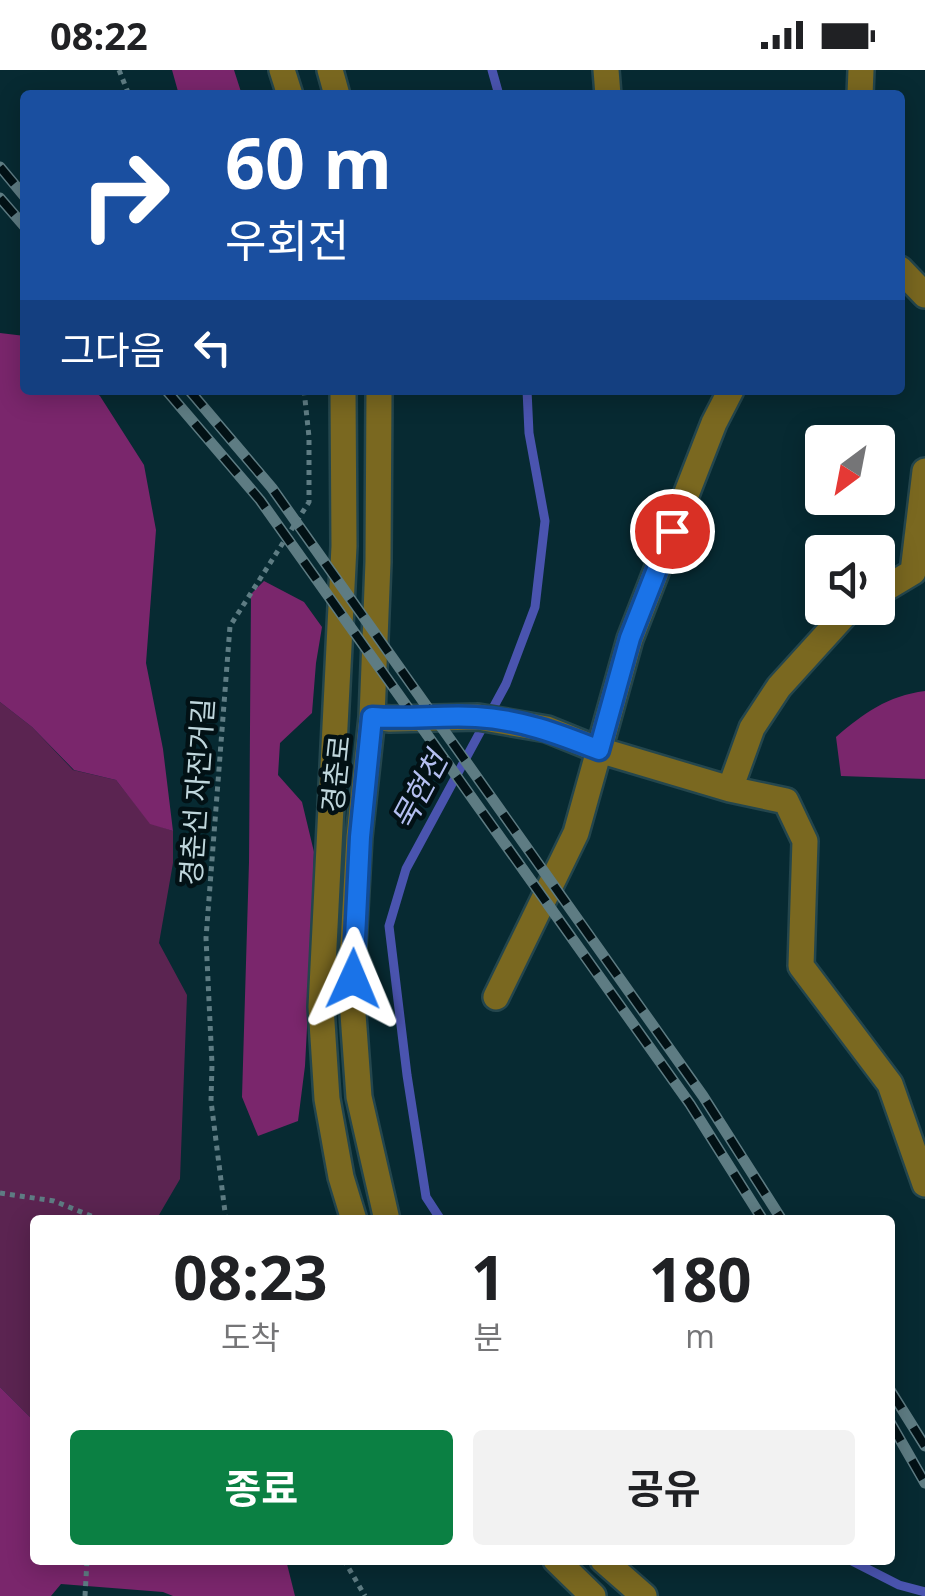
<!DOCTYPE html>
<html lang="ko">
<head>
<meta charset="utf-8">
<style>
	:root { --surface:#fff; --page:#f2f2f2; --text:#202124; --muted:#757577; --accent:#0b8043 }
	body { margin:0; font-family:"Open Sans","Noto Sans KR",sans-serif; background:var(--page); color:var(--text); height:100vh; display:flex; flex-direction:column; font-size:38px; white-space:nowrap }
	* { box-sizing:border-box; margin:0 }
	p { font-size:32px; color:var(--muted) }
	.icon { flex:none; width:55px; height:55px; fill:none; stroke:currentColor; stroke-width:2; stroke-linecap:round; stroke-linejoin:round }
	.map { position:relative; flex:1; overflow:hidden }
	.side { position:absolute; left:30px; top:1145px; width:865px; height:350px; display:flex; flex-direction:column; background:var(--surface); border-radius:10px; box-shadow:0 5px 25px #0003 }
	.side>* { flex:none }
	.guide { position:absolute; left:20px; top:20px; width:885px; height:305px; border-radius:10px; box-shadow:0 5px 25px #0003; background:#1a4fa0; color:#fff; overflow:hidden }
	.needle { width:65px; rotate:212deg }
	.buttons { position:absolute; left:805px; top:355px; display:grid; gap:20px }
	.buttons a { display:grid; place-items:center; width:90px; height:90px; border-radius:10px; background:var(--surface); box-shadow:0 5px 25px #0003; font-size:50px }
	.pin { position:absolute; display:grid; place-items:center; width:85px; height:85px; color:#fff; margin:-42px; border:5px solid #fff; border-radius:50%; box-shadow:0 2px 10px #0007 }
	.me { position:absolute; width:110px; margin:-55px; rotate:1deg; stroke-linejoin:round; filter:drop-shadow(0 0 8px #0008) }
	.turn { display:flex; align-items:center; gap:35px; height:210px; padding:0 40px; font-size:45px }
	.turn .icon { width:130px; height:130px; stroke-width:2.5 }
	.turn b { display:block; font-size:70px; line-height:85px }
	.then { display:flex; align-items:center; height:95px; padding:0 40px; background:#0003; gap:20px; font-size:38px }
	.eta { display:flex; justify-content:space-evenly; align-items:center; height:170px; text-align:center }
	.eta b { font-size:60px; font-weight:700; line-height:70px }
	.cta { display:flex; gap:20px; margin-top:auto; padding:20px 40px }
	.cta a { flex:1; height:115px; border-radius:10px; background:var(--accent); color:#fff; font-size:40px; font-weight:700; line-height:115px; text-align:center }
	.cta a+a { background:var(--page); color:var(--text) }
	.status { display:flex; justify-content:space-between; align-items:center; height:70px; padding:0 50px; background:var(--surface); direction:ltr }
	.status svg { height:28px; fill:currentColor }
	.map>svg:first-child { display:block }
</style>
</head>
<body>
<div class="status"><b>08:22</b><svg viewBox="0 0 49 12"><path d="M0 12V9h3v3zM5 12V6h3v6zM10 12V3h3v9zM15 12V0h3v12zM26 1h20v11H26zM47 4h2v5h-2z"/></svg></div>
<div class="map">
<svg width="925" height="1526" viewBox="0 0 925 1526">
	<rect width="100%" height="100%" fill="#072a32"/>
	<!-- green -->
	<path fill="#5b2451" d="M0,632L32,657L73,700L116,710L150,753L173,761V793L159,873L187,925L180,1109L156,1150H35V1352L0,1317Z"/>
	<!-- forest -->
	<path fill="#7a266c" d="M172,0H234L242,25H179Z
		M0,263L25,266V320H92L100,326L144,395L156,460L146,593L163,679L173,761L150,754L116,710L74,700L32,657L0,632Z
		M264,511L304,532L322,557L316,593L312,643L280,673L278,705L302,732L314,782L309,920L305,996L298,1051L258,1066L242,1027L249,792L251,524Z
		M925,621V709L841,706L836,667C864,643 887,626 925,621Z
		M0,1317L35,1352V1490H286L295,1526H173L163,1522L61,1514L51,1526H0Z"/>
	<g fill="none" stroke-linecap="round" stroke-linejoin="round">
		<!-- stream -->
		<path stroke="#4a54af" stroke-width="9" d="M492,0L499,25
			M441,1150L426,1127L407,1005L389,856L406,799L506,614L535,537L545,451L529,363L527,320
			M850,1490L899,1515L925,1522"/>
		<defs>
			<path id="minor" d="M282,0L290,25
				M330,0L337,25
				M606,0L608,25
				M860,25L861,0
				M900,199L925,225
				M343,320L344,476L321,937L327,1029L341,1107L354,1150
				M379,320L378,492L372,647L359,767L353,875V944L359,1027L387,1150
				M878,523L913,502L925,401
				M372,647L390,649L478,647L547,659L599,680L730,719L786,731L805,771L801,896L890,1014L925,1114
				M730,719L752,658L779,617L848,541L854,538
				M496,927L576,763L630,569L714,353L731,320
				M556,1490L593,1526
				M603,1490L644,1526"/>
		</defs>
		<!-- minor casing -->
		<use href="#minor" stroke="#24464d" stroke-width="30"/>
		<!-- path -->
		<path stroke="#5e7c83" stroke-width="5" stroke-dasharray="5 5" stroke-linecap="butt" d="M119,0L129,25
			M0,1123L54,1131L101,1150
			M226,1150L211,1031L212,994L206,868L230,556L309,432V367L304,320
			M344,1490L365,1526
			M85,1526L87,1490"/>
		<!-- minor -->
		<use href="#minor" stroke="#7a6820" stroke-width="25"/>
		<defs>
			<path id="rail" d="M0,97L25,127
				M0,128L25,157
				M166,320L260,430L690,1034L763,1150
				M189,320L272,418L703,1026L782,1150
				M890,1320L925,1376
				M890,1352L925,1413"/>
		</defs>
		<!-- rail casing -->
		<use href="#rail" stroke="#5e7c83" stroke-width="11"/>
		<!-- rail -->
		<use href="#rail" stroke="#021115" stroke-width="8" stroke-dasharray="22" stroke-linecap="butt"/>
	</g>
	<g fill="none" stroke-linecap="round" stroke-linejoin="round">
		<defs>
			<path id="route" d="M353,909L360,767L372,647C406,650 441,645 476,647C519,649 559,664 599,680L630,568L672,461"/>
		</defs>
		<!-- route casing -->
		<use href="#route" stroke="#114b97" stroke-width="25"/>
		<!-- route -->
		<use href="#route" stroke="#1a73e8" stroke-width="18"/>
	</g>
	<g text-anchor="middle" stroke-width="9" stroke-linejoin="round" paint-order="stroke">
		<!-- street labels -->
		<g font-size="28" fill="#bfd6dc" stroke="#021115">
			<text transform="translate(336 704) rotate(-84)" y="10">경춘로</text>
			<text transform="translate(197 722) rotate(-86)" y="10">경춘선 자전거길</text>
		</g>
		<!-- water labels -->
		<g font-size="30" font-style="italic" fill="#b4bff0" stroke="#021115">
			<text transform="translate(420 721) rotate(-62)" y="10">묵현천</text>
		</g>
	</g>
</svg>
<div class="buttons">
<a><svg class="needle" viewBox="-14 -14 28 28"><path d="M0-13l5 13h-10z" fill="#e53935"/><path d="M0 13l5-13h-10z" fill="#757577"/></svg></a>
<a><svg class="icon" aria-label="sound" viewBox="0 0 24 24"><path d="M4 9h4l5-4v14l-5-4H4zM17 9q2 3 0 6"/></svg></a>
</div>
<div class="pin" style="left:672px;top:461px;background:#d93025"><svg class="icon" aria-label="arrive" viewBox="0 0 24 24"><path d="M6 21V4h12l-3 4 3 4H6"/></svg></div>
<svg class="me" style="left:353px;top:909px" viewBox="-20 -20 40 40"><path d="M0-17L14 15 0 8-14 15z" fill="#1a73e8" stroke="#fff" stroke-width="4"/></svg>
<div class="guide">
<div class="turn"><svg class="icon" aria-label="right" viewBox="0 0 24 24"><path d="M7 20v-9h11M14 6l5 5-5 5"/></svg><div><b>60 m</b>우회전</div></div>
<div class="then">그다음<svg class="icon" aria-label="left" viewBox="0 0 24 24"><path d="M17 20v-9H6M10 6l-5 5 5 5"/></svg></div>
</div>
<section class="side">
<div class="eta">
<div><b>08:23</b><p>도착</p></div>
<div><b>1</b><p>분</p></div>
<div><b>180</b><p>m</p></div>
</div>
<div class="cta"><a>종료</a><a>공유</a></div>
</section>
</div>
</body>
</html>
